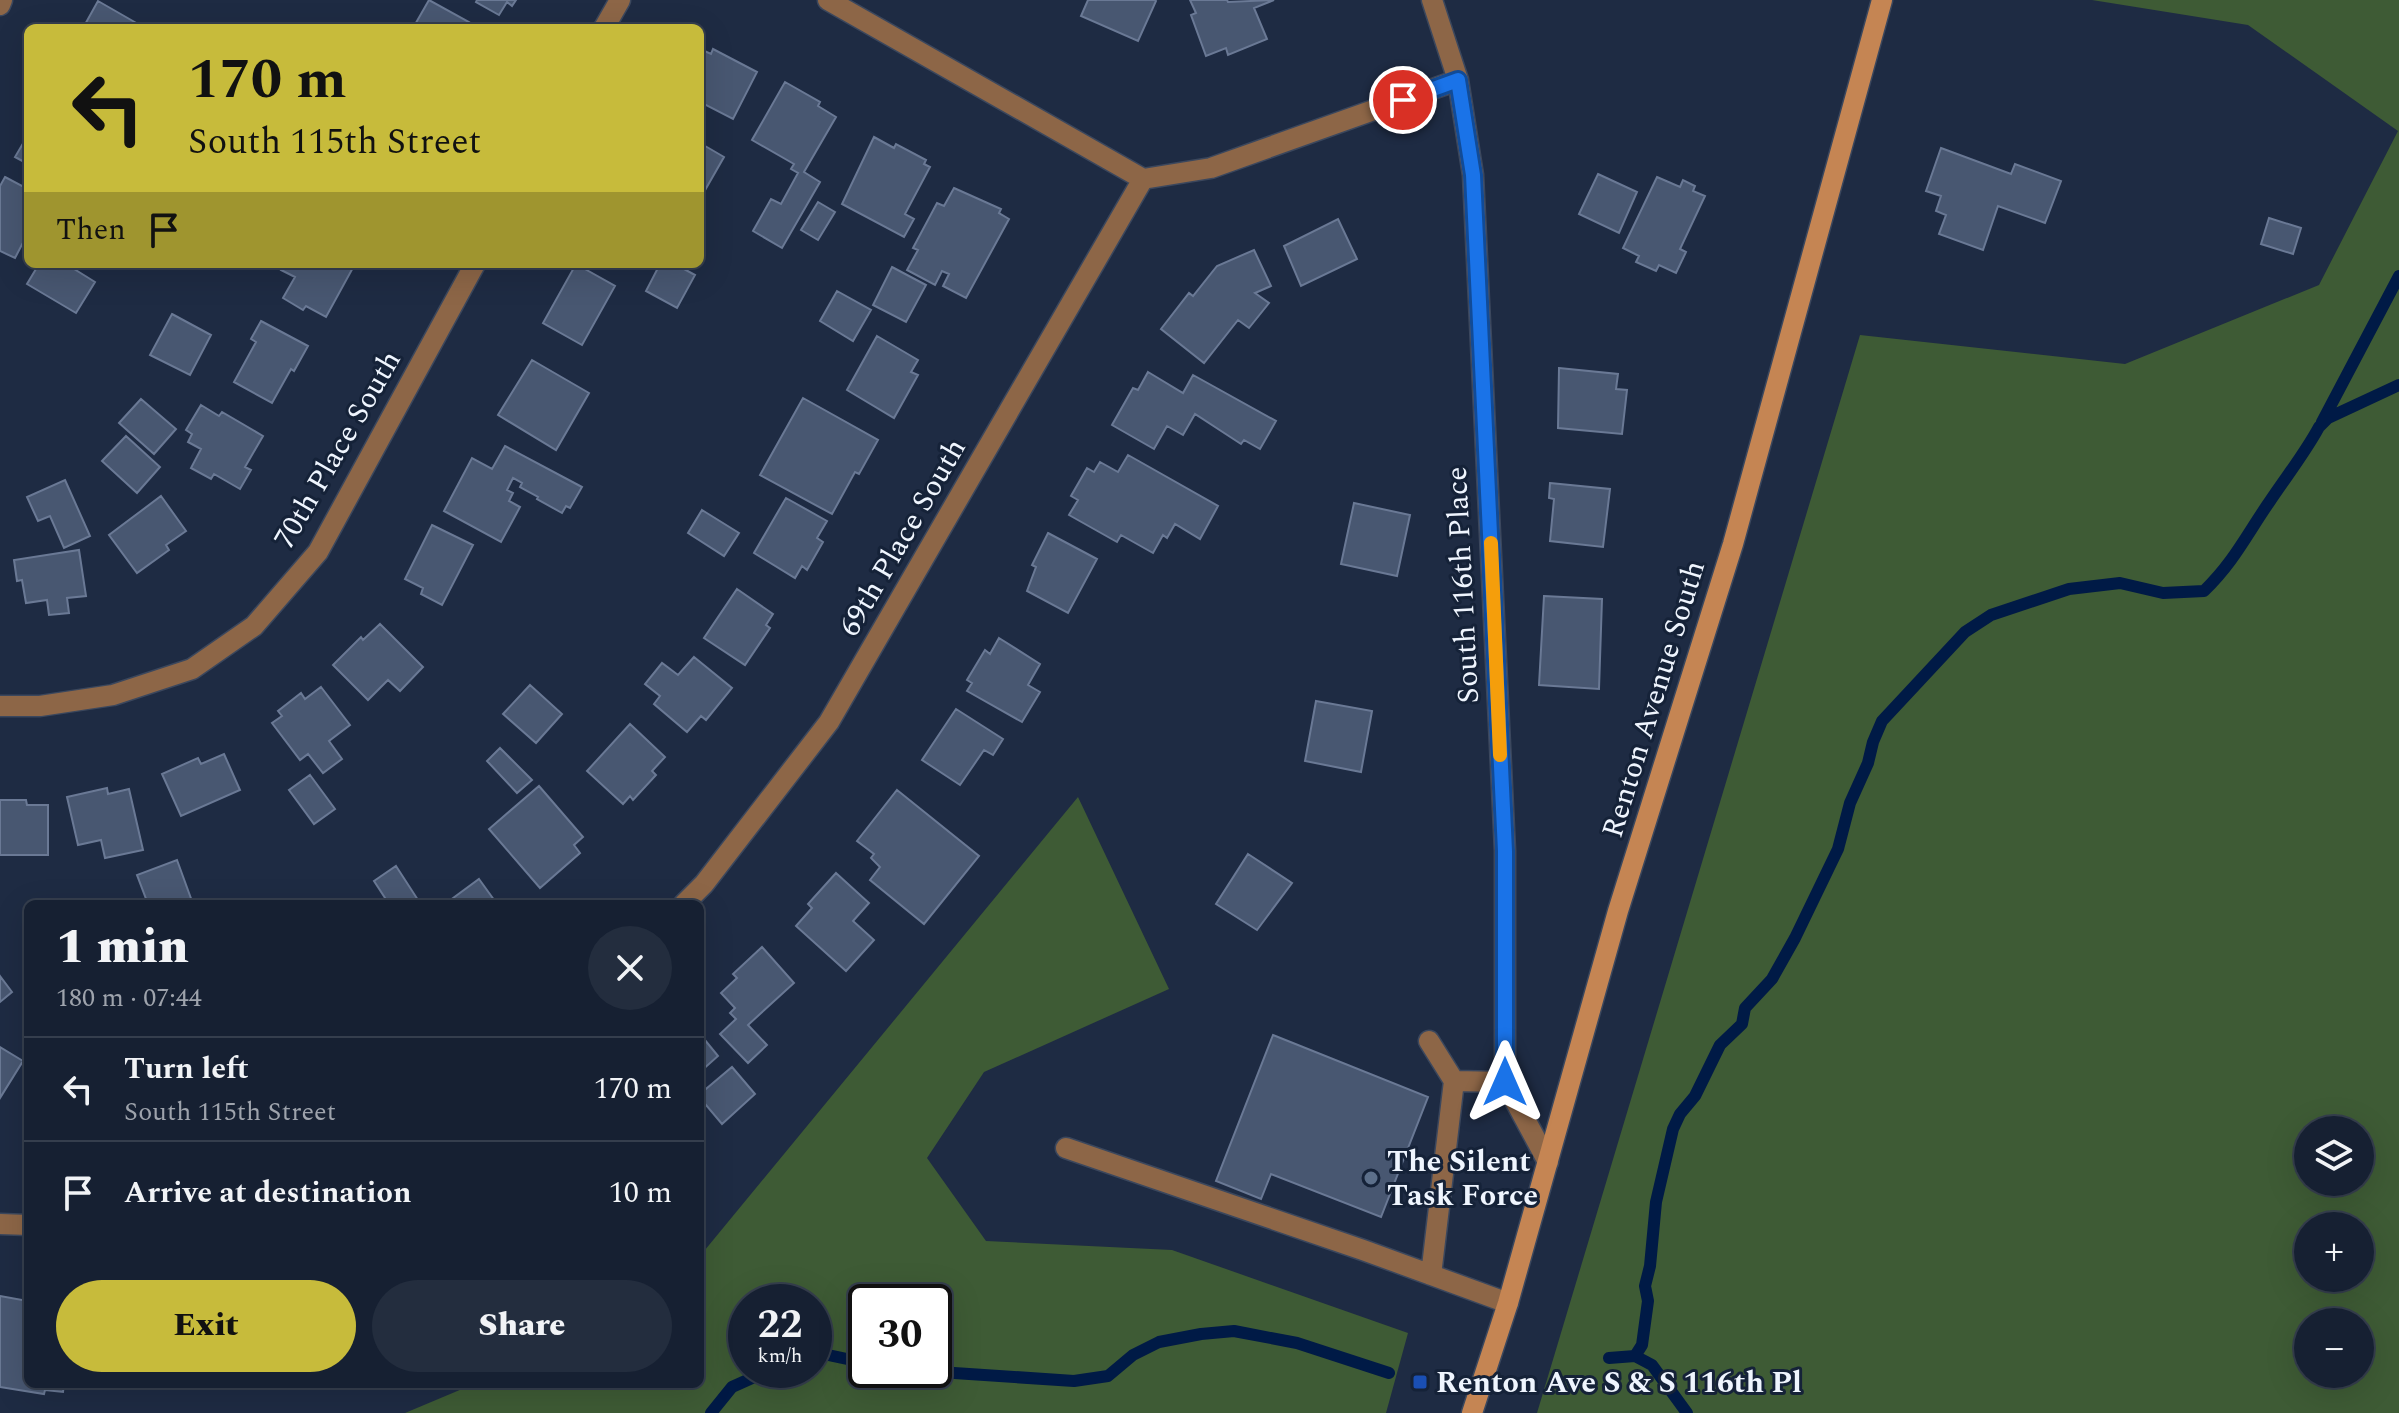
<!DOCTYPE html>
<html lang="en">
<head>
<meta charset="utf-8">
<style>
	:root { --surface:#162032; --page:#232d3e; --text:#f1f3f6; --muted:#9ea3ac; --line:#353e4d; --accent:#c7bb3b }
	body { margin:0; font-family:Spectral,serif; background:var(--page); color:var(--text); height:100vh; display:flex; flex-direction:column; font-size:30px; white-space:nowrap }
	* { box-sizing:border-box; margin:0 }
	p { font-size:26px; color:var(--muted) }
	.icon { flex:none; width:44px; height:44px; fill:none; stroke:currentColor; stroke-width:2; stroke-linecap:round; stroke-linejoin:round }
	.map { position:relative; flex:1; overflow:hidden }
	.side { position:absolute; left:24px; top:900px; width:680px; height:488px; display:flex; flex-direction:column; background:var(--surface); border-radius:12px; box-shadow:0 8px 32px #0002,0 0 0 2px var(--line) }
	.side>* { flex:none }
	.hud { position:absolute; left:24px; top:24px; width:680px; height:244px; border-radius:12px; box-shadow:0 8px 32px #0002,0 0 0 2px var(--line); background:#c7bb3b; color:#111; overflow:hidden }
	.tools { position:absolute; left:2294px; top:1116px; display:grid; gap:16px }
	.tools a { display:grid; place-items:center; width:80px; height:80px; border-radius:50%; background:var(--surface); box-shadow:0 8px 32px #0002,0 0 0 2px var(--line); font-size:40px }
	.speed { position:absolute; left:728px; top:1284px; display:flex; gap:16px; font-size:40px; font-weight:700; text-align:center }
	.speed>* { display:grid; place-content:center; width:104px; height:104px; border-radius:50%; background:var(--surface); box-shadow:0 8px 32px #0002,0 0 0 2px var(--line); line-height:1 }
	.speed small { font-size:20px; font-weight:400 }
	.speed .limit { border:4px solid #111; border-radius:12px; background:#fff; color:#111 }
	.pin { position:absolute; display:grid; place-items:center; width:68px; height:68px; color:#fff; margin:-34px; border:4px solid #fff; border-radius:50%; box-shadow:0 2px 8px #0007 }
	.me { position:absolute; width:88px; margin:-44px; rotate:0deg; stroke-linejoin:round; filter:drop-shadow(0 0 6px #0008) }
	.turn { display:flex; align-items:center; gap:28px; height:168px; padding:0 32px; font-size:36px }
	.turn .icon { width:104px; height:104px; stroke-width:2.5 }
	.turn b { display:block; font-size:56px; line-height:68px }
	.then { display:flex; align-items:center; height:76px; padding:0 32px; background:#0003; gap:16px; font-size:30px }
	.round { display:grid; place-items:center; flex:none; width:84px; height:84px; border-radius:42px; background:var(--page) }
	.head { display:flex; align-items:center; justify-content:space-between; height:136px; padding:0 32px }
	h1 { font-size:48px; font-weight:800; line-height:60px }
	.cta { display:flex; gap:16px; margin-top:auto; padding:16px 32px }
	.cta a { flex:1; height:92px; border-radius:48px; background:var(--accent); color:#111; font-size:32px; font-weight:800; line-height:92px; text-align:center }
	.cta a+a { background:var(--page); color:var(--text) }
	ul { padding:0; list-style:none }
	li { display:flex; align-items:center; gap:24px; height:104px; padding:0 32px; border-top:2px solid var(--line) }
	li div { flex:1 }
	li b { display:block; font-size:30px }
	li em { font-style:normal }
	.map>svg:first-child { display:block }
</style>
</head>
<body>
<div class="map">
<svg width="2399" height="1413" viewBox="0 0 2399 1413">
	<rect width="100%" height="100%" fill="#1e2b43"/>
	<!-- green -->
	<path fill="#3e5b35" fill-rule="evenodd" d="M2092,0H2399V1413H1537L1860,335L2125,364L2319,285L2398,131L2248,25ZM2308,1130H2360V1182H2308ZM2308,1226H2360V1278H2308ZM2308,1322H2360V1374H2308Z
		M1078,797L1169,989L984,1072L927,1158L986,1241L1172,1250L1408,1333L1386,1413H405L474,1384H700V1256ZM746,1302H814V1370H746ZM866,1302H934V1370H866Z"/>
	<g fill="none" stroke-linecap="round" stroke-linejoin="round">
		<!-- stream -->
		<path stroke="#001a46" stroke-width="12" d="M2322,422L2399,276
			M814,1352L866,1363
			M1635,1356L1642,1345L1648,1301L1645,1286L1650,1266L1656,1202L1673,1129L1680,1114L1695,1096L1720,1045L1742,1024L1745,1008L1772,979L1795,938L1838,849L1850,803L1868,763L1873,742L1882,721L1965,632L1991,615L2069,589L2120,583L2163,593L2204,591C2234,562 2247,534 2270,501C2286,477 2305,453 2319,427L2328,418L2399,385
			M1609,1358L1635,1356L1652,1365L1687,1413
			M909,1370L1074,1381L1108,1376L1133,1355L1159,1342L1201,1334L1234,1331L1297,1343L1389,1373
			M711,1413L732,1387L770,1370"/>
	</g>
	<!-- building -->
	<path fill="#485771" stroke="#6a7995" stroke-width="2" d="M429,0L469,22L465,28H413Z
		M477,0H516L512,6L507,2L499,15L476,2Z
		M1088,0H1155L1156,1L1138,41L1081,16Z
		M1190,0H1227L1228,2L1274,0L1254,8L1267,39L1228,55L1226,48L1206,56L1191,15L1196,13Z
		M98,1L138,24L135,28H83Z
		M700,49L711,54L713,49L757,72L733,119L700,102Z
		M785,82L820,102L818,106L836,117L804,172L820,182L782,248L753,231L771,199L781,204L798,173L791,169L794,164L752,140Z
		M28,135V164L15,157Z
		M874,137L894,148L896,144L926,160L924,164L930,167L905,214L914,219L904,237L842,204Z
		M700,143L724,157L700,199Z
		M1941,148L2011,174L2015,164L2061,181L2045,223L1998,206L1983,250L1939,234L1946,215L1936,211L1941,196L1926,191Z
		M1598,174L1637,192L1619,233L1579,214Z
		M5,177L28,189V233L15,258L0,251V186Z
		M1657,177L1680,187L1683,180L1695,186L1693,191L1705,196L1680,249L1686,252L1676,273L1659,265L1656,271L1636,262L1639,256L1623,248Z
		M954,188L1001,209L999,213L1009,219L966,298L943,286L949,274L942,271L935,285L907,270L918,250L913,248L937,203L944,206Z
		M818,202L835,212L818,240L801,230Z
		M2269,218L2301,228L2293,254L2261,244Z
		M1338,219L1357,259L1301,286L1284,246Z
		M1254,250L1271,286L1255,293L1269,303L1249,328L1238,320L1204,363L1161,329L1189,293L1193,296L1217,266Z
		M39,264H66L95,282L76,313L27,284Z
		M284,264H355L326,317L306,306L303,310L283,298L295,277L281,270Z
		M576,264L615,286L582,345L543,323Z
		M660,264H675L695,275L677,308L646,291Z
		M892,267L926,285L906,322L873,305Z
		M837,291L871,310L853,341L820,321Z
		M172,314L211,335L190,375L150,355Z
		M261,321L308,346L294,371L291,369L272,403L234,382L256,342L251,339Z
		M877,336L918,360L911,372L918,375L894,418L847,390Z
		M532,360L589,393L556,450L498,415Z
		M1559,368L1618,374L1616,389L1627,390L1622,434L1558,428Z
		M1148,372L1183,393L1193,375L1276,421L1260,449L1244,440L1241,444L1195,414L1183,435L1167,426L1154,449L1112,425L1133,388L1138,390Z
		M803,398L878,440L859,474L855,472L832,514L760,475Z
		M141,399L176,429L154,454L119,423Z
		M201,405L219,416L222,412L263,436L245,467L251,470L240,489L214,474L211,479L191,468L201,449L188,442L192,434L186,430Z
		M126,436L160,467L137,493L102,461Z
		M505,446L582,487L570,508L566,506L562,513L537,499L538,497L520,487L522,483L513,478L507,490L513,493L509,501L520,507L501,542L444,511L472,458L492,469Z
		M1128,455L1218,506L1200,539L1175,524L1167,538L1163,535L1153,553L1121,535L1117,542L1069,515L1078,500L1071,496L1087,468L1094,472L1100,462L1118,472Z
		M65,480L90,536L64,548L50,516L38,521L27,497Z
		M1550,483L1610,489L1603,547L1550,541L1554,499L1549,498Z
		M161,496L186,531L166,545L169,550L137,573L109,535Z
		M786,498L827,521L817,538L823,542L807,570L802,566L795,578L754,553Z
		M1354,503L1410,515L1397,576L1341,564Z
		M702,510L739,533L724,556L688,533Z
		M432,525L473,545L442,605L421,594L423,588L405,579Z
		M1048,533L1097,559L1068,613L1027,591L1036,567L1032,565Z
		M79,550L86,596L67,598L69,613L49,615L47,600L26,603L22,580L17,581L14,560Z
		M737,589L773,614L766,625L770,628L745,665L704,638Z
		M1544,596L1602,599L1599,689L1539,685Z
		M380,624L423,667L400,691L388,680L368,700L333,665L361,637L363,640Z
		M999,638L1040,664L1028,685L1040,692L1022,722L967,691L972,683L967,680L985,650L990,654Z
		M694,657L732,688L706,720L701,716L687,732L654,704L660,696L645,684L662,663L678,675Z
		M530,685L562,714L536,743L503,714Z
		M321,687L350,725L329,741L342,759L323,773L308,754L300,760L272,723L282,716L278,711L301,693L305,699Z
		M1316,701L1372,711L1361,772L1305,761Z
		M956,709L1003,739L993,755L984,750L960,785L922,760Z
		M630,724L665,757L652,771L656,775L633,800L630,796L623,804L587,771Z
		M500,748L532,780L517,793L487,761Z
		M224,754L240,790L181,816L162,774L198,758L201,764Z
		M310,775L335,809L314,824L289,790Z
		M539,786L583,837L574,845L580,853L540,888L489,829Z
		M107,788L108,794L129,789L143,850L105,858L101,840L78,845L67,797Z
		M897,790L979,856L924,924L870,880L880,867L871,858L874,854L857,841Z
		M0,800H26L27,805H48V855H0Z
		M1248,854L1292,883L1257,930L1216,904Z
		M177,860L193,904H148L137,875Z
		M396,866L420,903L419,904H389L374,881Z
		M836,873L869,903L853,921L874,940L846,971L796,926L812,908L808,904Z
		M479,879L497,904H445Z
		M762,947L794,983L748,1025L767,1045L748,1063L720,1034L736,1019L730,1013L735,1008L721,993L737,978L733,974Z
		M0,976L12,992L0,1002Z
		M700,1034L718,1056L700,1072Z
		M1273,1035L1428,1097L1381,1217L1271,1174L1261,1199L1216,1181Z
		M0,1047L23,1061L0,1098Z
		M732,1067L755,1094L722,1124L700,1098V1094Z
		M0,1296L28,1301V1384H64L63,1392L45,1390L44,1394L0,1387Z"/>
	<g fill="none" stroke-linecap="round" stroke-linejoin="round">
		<defs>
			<path id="lane" d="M1429,1041L1454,1081
				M1066,1148L1363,1250L1508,1303
				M1431,1275L1454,1081L1505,1082"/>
			<path id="street" d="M828,0L1143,179L1211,168L1458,80
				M1432,0L1458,80L1473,175L1505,851V1082L1548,1162
				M0,5L2,0
				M604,28L620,0
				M0,706H40L113,695L192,669L254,626L318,552L475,264
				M684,904L704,884L829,722L1143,179
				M0,1224L28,1225"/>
			<path id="secondary" d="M1472,1413L1508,1303L1618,911L1733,544L1882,0"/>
		</defs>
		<!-- lane casing -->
		<use href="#lane" stroke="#3b475d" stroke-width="23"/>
		<!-- street casing -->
		<use href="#street" stroke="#3b475d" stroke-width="23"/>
		<!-- secondary casing -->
		<use href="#secondary" stroke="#3b475d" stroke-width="23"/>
		<!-- lane -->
		<use href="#lane" stroke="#8d6647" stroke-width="20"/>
		<!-- street -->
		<use href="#street" stroke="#8d6647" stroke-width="20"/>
		<!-- secondary -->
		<use href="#secondary" stroke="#c58553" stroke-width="20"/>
	</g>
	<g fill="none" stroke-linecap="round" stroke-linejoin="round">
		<defs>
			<path id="route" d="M1403,100L1458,80L1473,175L1505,851V1082"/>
		</defs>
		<!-- route casing -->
		<use href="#route" stroke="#114b97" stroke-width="20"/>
		<!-- route -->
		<use href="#route" stroke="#1a73e8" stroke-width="14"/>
		<!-- slow -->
		<path stroke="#f59e0b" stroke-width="14" d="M1491,543L1500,755"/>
	</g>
	<!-- markers -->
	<circle fill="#5c6f8a" stroke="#152238" stroke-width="3" cx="1371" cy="1178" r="8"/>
	<rect fill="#1a4fb4" stroke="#152238" stroke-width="3" x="1412" y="1374" width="16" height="16" rx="4"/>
	<g text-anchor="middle" stroke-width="6" stroke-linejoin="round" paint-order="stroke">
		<!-- street labels -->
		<g font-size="30" fill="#eff5fe" stroke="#152238">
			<text transform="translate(337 449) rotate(-60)" y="10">70th Place South</text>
			<text transform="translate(902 537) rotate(-60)" y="10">69th Place South</text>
			<text transform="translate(1462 585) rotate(-93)" y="10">South 116th Place</text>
			<text transform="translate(1653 699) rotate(-73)" y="10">Renton Avenue South</text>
		</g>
		<!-- poi labels -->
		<g font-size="30" font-weight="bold" fill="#eff5fe" stroke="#152238" text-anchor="start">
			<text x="1387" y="1171">The Silent<tspan x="1387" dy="34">Task Force</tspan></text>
			<text x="1436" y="1392">Renton Ave S &amp; S 116th Pl</text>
		</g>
	</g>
</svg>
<div class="tools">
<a><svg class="icon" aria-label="layers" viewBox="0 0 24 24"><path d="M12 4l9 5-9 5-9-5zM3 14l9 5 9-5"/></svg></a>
<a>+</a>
<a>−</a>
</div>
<div class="speed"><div>22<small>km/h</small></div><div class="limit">30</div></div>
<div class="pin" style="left:1403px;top:100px;background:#d93025"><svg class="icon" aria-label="arrive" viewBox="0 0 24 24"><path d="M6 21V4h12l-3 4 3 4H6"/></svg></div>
<svg class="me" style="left:1505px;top:1082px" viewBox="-20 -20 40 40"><path d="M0-17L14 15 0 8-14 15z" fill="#1a73e8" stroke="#fff" stroke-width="4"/></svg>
<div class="hud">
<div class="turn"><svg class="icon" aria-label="left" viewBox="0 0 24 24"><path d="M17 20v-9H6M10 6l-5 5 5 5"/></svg><div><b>170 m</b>South 115th Street</div></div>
<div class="then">Then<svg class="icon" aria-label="arrive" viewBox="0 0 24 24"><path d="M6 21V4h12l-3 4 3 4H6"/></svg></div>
</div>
<section class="side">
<div class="head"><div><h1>1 min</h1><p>180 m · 07:44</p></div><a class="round"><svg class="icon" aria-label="close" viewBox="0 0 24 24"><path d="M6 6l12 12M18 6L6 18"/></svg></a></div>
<ul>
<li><svg class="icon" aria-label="left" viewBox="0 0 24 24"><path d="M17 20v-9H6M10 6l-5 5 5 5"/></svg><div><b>Turn left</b><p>South 115th Street</p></div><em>170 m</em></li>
<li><svg class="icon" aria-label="arrive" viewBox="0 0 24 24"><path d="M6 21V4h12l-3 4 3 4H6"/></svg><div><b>Arrive at destination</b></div><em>10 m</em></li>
</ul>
<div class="cta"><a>Exit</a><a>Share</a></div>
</section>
</div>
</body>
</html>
